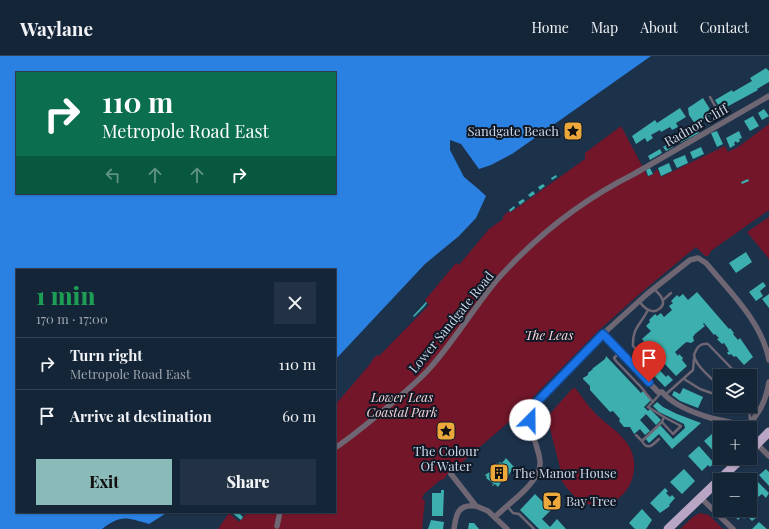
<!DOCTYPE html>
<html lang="en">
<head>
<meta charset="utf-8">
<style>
	:root { --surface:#152538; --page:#223143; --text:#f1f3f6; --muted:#9da5ae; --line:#344253; --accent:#8bbbb9 }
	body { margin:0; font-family:"Playfair Display",serif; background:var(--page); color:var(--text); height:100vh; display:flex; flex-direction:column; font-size:15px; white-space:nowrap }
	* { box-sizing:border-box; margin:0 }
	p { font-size:13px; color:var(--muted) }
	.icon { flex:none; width:22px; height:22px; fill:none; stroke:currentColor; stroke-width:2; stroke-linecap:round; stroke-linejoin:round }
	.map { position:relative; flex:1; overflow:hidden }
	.sheet { position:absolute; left:16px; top:213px; width:320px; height:244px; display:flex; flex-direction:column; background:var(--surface); border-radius:0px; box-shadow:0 1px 3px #0004,0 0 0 1px var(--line) }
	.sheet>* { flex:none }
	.hud { position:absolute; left:16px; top:16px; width:320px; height:122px; border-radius:0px; box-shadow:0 1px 3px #0004,0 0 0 1px var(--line); background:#0b6e4f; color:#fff; overflow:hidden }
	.buttons { position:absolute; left:713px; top:313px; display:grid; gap:8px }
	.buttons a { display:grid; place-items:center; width:44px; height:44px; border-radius:0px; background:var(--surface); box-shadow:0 1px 3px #0004,0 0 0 1px var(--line); font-size:20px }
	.pin { position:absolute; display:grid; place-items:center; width:34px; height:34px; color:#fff; margin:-41px -17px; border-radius:50% 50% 50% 0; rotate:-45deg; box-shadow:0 0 4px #0007 }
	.pin .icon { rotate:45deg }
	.me { position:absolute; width:44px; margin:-22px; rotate:22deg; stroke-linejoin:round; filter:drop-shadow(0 0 3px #0008) }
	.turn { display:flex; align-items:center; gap:14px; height:84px; padding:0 20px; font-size:18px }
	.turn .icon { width:52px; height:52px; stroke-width:2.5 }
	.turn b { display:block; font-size:28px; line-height:34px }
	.lanes { display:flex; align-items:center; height:38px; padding:0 20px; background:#0003; justify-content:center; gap:20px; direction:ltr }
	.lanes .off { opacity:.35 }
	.round { display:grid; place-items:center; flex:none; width:42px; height:42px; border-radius:0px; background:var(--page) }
	.head { display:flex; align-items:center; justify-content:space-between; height:68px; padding:0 20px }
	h1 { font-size:24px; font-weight:800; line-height:30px; color:#1e9e55 }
	.cta { display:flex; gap:8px; margin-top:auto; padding:8px 20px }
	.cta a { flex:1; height:46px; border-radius:0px; background:var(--accent); color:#111; font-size:16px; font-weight:800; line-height:46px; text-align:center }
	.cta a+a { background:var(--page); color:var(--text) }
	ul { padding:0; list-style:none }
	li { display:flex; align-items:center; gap:12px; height:52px; padding:0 20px; border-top:1px solid var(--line) }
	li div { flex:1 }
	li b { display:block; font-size:15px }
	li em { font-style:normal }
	header { display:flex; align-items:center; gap:24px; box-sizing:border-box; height:56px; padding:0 20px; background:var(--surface); border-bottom:1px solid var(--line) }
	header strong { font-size:19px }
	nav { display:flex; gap:22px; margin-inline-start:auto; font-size:14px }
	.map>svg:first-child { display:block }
</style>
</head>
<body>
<header>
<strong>Waylane</strong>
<nav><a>Home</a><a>Map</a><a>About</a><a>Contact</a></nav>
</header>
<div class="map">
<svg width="769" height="473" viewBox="0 0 769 473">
	<rect width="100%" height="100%" fill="#1c314a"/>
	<!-- green -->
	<path fill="#73162a" d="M769,68V154L712,194L708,200H705L696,191L643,235L598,275L536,338L518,358L452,415L450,414L444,423L439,425L424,438L422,443L425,444L422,473H218L229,457L239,466L248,456H335V349L371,307L372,304L377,299L379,300L429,249L425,244L456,207L459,209L489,173L503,163V160L509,155L511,156L585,103V97L621,70L648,121L653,118L657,113L661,121L725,90L728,96L738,91Z
		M769,161V203L747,176Z
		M575,332C582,340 587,349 594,356C605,368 624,378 631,394C643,422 620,457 588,448C576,445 565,431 559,420H556L555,417H560V412L547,361L572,333Z
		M700,457L709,459L723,473H680L694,460Z"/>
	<!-- water -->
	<path fill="#2a81e2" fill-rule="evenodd" d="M0,0H651L512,98L491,109L479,113L461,88L450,84V94L464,121L476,131L486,140L476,162L459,180L425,208L335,304V214H17V456H168L149,468C127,462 122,458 102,473H0ZM17,17H335V137H17Z"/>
	<!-- building -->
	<path fill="#3dafae" d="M766,12L769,15V26L757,33L758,34L721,54L715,44L732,34L733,36L752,25L750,22Z
		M703,42L713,58L695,68L689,59L688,52Z
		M680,52L686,61L676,67L678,71L672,74L670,71L661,76L660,74L651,79L653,82L647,86L645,82L636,88L632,80L655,64L657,67Z
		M764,53L769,60L762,64L758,57Z
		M753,60L759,70L750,75L744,65Z
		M696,72L699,77L680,87L678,83Z
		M717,75L723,88L717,91L711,77Z
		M739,75L742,82L739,83L740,85L737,87L736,85L734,87L735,89L730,92L726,82Z
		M670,87L673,91L666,95L663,91Z
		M701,91L704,98L693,103L690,96Z
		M660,93L662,97L650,104L648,100Z
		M685,99L688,107L677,112L673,104Z
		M669,107L672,115L661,120L658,112Z
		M650,112L653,118L648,120L646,114Z
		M556,119L557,121L552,124L551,122Z
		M748,123L749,125L742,128L741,126Z
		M543,128L545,130L540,134L538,131Z
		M533,135L535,138L530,141L528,139Z
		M523,143L525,145L520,149L518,146Z
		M514,150L515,152L510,156L509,154Z
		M746,196L752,206L736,217L729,207Z
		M763,226L766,230L760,235L763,240L756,245L749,236Z
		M697,236L729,273L730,272L734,277L733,278L738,284L740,282L753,301L744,309L736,300L734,301L731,298L729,299L727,297L729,295L727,293H728L724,287L722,288L717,283L719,282L715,278L714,279L704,267L703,268L705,270L695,278L693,281L694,285L691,287L687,286L685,287L675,296L678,300L679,298L683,302L682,304L687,310L676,320L654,296L652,298L649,293L648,294L642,287L644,285L642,283L651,275L646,270L650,266L649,264L655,258L657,260L661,257L664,261L672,254L669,250L673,247L671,245L677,239L679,241L683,238L688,244Z
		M769,238V252L762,243Z
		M426,246L427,247L424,251L414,261L413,260Z
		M606,300L641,337L643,335L651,344L644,351L648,355L650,353L661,364L656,369L646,358L640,364L650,375L645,379L640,373L634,378L630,371H624L619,365L620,363L613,355L610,356L590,334V330L583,323V322L588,319V317L593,313H592L605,303Z
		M648,302L666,321L668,319L673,324L665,331L642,307Z
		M683,332L703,341L698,352L680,345L672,339L674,335L680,338Z
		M657,346L663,351L677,358L701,367L672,393L659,378L649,387L645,382L660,369L673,383L685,372L684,368L659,356L653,350Z
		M713,377L720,384V400H718L704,385Z
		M699,390L714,407L710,411L708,409L702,415L688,400Z
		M506,402L514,411L508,420V421L503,426L502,425L498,431L495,428L493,430L492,429L494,428L486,422L487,421L485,419L493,414L491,412L497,407L498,408L500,406L502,407Z
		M684,413L695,425L682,438L670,426Z
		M766,413L769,416V430L759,419Z
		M752,423H755L769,437L766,442L762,438L758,441L750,432V424Z
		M665,432L668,435L666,437L670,441L672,439L675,442L669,449L670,450L660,457L650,447Z
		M441,434H444L443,460H432V437H441Z
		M535,438L551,454L542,463L550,471L557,463L566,473H539L520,454Z
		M750,440L756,447L753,450L755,453L751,456L749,454Z
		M642,453L652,464L646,473H635L629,467Z
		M729,454H743L748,459L744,463L742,460L738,464Z
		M231,456H238L243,461L241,464Z
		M754,458L757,461L752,465L749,462Z
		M431,464L444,466L443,473H428Z
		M759,466L767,473H752Z
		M469,467H474L479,473H468Z"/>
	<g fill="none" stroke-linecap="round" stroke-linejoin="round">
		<!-- service -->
		<path stroke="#6f6673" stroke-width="2.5" d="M710,41L720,59
			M663,244L671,237
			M640,246C642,249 646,253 649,254C656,258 666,250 662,243C661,239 657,236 654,233
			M619,297L614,302L616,305L641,331L653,346
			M642,300L633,290C632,272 641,268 648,254
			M684,323L700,333L720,340
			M720,331C712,322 696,311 694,299C697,291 700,287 708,288L739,320
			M661,337L648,351L664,361L681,370L673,378L662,366L664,361
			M665,339L693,314L694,303
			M749,350L750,364
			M636,379L642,385
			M659,383C653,389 647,395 642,385L662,366
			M508,451L513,457L519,458L534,473"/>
		<!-- minor -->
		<path stroke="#6f6673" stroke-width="5.5" d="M603,278L658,336H662C673,349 694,357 711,362C723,365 735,366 746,372
			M746,372C759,357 766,346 769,326
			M750,381L769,400
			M335,392C360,375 383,355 406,335C414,328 423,320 430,312C454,285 473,253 496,225C535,181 582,144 634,118L769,40
			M451,418L476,450L488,455L507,473
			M701,442L733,473
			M495,461C509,447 528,435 538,417C545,404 532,383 531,370C530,362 532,356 534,349L603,278L647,238L690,204L698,202L706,207C730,236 762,266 769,304
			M277,470L280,456
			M454,473C456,458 458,448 476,450"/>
		<!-- trunk -->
		<path stroke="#b9a5c4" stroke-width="9" d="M750,395L769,376
			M668,473L742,402"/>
	</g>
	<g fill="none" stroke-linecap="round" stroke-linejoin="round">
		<defs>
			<path id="route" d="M530,364L534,349L603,278L649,326"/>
		</defs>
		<!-- route casing -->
		<use href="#route" stroke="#114b97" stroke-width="10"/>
		<!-- route -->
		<use href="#route" stroke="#1a73e8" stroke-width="7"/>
	</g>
	<!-- icons -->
	<defs>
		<symbol id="sight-square" viewBox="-11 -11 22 22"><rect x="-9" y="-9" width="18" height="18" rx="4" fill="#eda83c" stroke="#0f1824"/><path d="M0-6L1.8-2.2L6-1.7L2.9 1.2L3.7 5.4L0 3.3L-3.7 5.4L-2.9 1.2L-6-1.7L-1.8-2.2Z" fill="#111"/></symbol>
		<symbol id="building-square" viewBox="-11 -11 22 22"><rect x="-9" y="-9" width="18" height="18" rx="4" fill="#eda83c" stroke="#0f1824"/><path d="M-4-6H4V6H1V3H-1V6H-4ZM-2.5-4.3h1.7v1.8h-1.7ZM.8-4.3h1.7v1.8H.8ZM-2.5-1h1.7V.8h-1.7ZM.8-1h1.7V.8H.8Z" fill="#111"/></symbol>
		<symbol id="bar-square" viewBox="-11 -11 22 22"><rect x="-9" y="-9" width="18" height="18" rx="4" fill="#eda83c" stroke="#0f1824"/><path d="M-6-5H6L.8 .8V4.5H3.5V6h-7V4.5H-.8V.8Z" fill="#111"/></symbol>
	</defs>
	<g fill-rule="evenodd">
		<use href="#sight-square" x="562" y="64" width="22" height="22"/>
		<use href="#sight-square" x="435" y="364" width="22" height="22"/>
		<use href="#building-square" x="488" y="406" width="22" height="22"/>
		<use href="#bar-square" x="541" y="434" width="22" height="22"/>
	</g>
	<g text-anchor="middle" stroke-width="4" stroke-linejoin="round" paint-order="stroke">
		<!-- street labels -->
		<g font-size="13" fill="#ccd8e8" stroke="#0f1824">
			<text transform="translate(696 69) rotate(-30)" y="5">Radnor Cliff</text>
			<text transform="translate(451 266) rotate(-51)" y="5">Lower Sandgate Road</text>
		</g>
		<!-- poi labels -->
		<g font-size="13" fill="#ccd8e8" stroke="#0f1824" text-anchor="start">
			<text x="559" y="80" text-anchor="end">Sandgate Beach</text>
			<text x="446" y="400" text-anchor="middle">The Colour<tspan x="446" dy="15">Of Water</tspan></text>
			<text x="513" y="422">The Manor House</text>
			<text x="566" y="450">Bay Tree</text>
		</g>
		<!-- park labels -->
		<g font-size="13" font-style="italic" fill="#f6d3d5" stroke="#0f1824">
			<text x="549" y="284">The Leas</text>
			<text x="402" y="346">Lower Leas<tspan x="402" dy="15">Coastal Park</tspan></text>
		</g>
	</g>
</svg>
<div class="buttons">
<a><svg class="icon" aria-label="layers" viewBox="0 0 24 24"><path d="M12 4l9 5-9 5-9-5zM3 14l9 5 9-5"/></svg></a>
<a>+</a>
<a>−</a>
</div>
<div class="pin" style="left:649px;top:326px;background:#d93025"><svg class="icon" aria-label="arrive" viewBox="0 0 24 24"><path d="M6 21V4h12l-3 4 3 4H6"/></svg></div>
<svg class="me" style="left:530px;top:364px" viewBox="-20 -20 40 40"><circle r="19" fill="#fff"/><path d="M0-13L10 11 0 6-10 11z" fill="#1a73e8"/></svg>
<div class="hud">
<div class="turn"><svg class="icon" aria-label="right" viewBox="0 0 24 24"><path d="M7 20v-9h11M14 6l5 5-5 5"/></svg><div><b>110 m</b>Metropole Road East</div></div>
<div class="lanes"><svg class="icon off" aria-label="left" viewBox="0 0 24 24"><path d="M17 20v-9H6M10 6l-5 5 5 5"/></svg><svg class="icon off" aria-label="ahead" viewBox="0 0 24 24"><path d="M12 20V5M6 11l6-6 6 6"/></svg><svg class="icon off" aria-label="ahead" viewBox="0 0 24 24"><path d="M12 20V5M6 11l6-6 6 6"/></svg><svg class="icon" aria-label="right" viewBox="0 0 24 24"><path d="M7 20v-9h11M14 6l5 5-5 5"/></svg></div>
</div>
<section class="sheet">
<div class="head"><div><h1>1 min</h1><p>170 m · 17:00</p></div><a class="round"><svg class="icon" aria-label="close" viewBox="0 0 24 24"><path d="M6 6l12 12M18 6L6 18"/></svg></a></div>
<ul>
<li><svg class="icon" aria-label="right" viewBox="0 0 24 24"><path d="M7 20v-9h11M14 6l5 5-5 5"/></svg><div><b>Turn right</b><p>Metropole Road East</p></div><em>110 m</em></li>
<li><svg class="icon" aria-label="arrive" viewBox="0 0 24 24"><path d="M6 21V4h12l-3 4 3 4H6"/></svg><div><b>Arrive at destination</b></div><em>60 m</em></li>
</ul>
<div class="cta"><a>Exit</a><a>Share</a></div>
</section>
</div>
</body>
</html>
